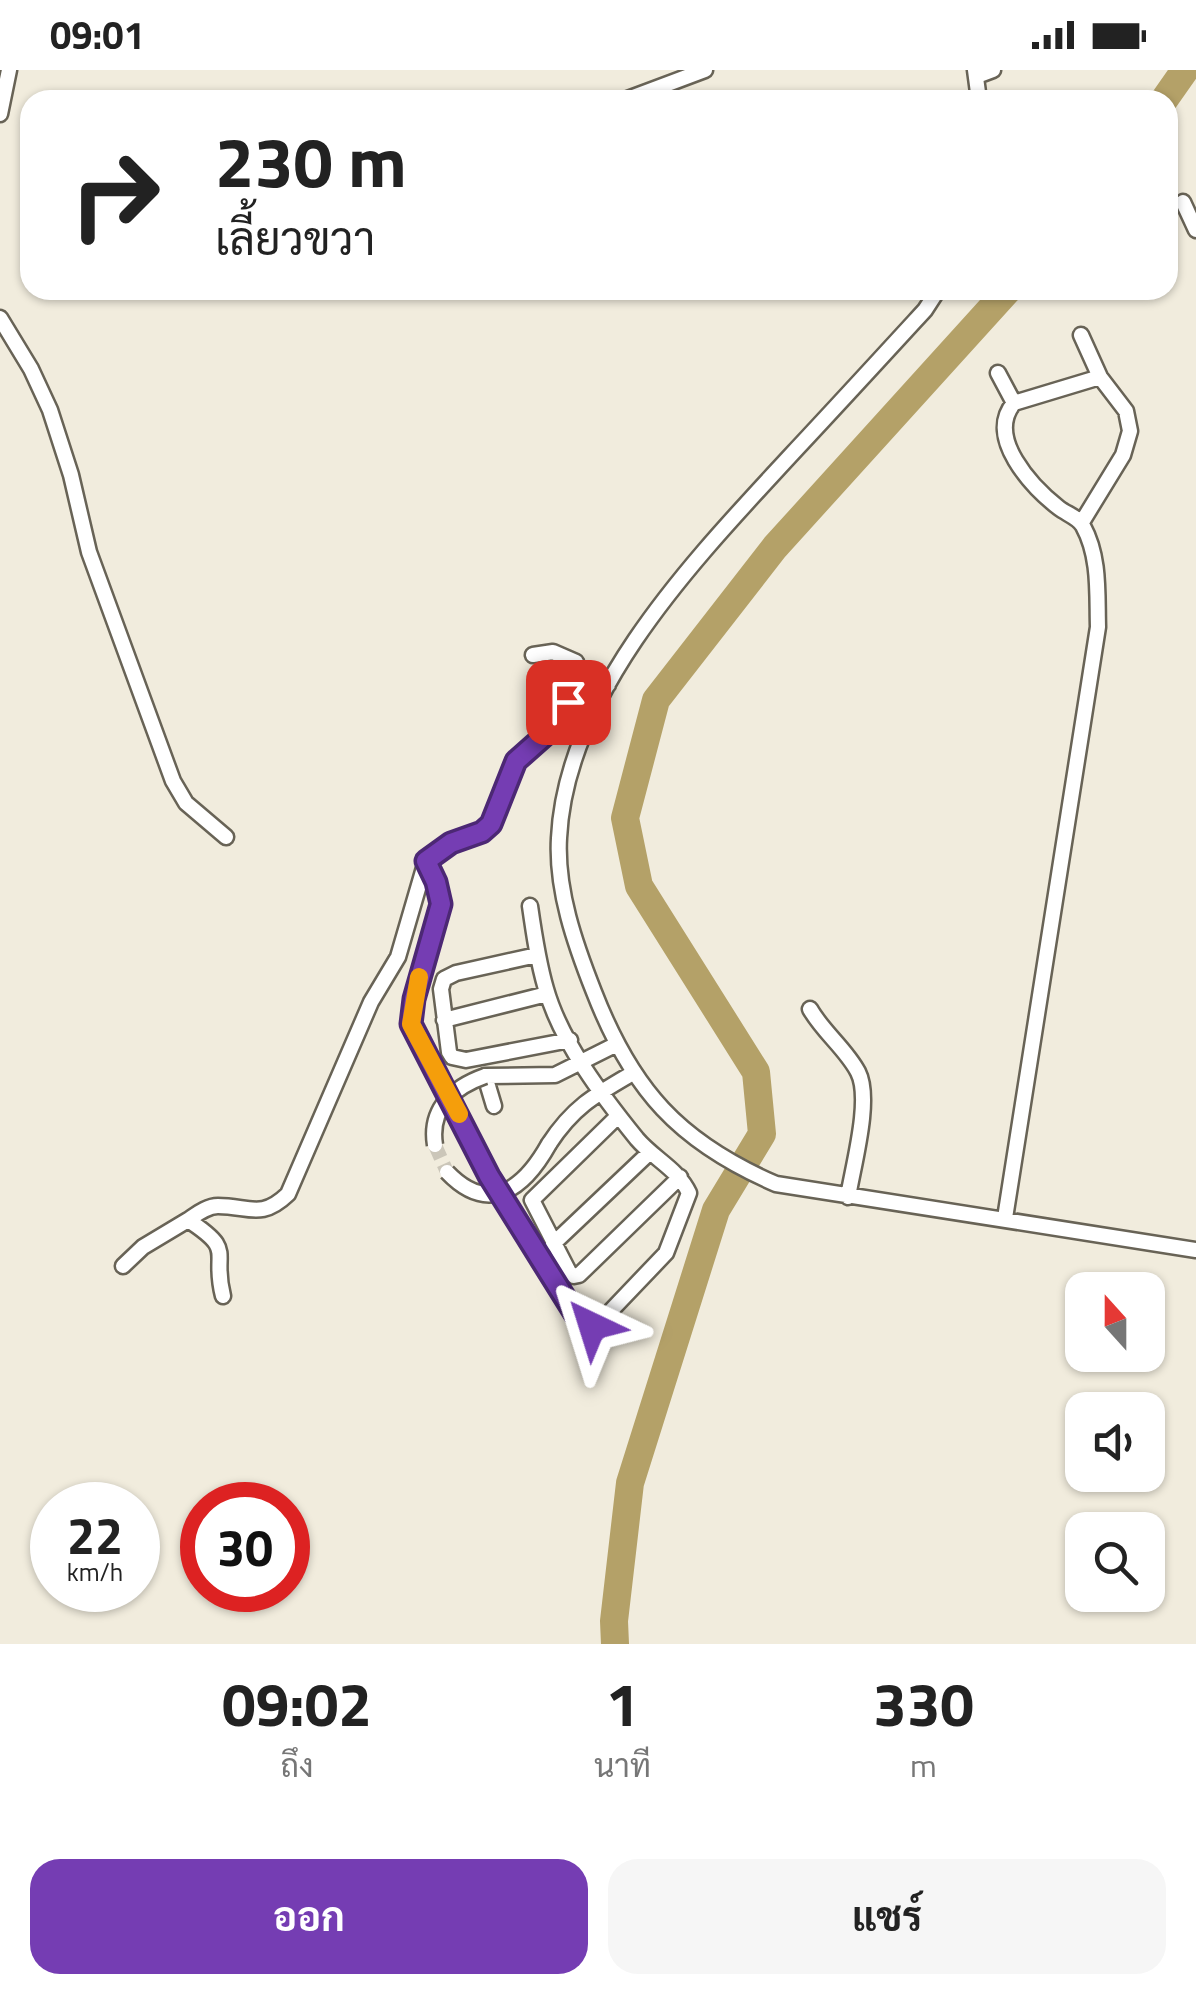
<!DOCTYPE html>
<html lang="th">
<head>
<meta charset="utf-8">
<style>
	:root { --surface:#fff; --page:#f6f6f6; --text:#222; --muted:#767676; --accent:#753db3 }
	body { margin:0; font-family:"Titillium Web",Sarabun,sans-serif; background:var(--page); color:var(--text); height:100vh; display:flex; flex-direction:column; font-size:38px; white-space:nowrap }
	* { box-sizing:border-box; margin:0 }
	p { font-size:32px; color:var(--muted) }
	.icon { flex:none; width:55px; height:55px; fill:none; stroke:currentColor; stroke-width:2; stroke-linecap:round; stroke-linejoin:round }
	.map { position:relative; height:1574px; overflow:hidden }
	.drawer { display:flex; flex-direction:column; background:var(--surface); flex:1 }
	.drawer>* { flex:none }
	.guide { position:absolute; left:20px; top:20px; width:1158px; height:210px; border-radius:30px; box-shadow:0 2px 8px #0004; background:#fff; color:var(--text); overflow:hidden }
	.needle { width:65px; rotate:339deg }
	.buttons { position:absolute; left:1065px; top:1202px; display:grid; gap:20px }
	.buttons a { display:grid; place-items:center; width:100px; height:100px; border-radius:20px; background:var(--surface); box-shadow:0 2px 8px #0004; font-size:50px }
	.speed { position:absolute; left:30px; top:1412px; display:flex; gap:20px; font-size:50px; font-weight:700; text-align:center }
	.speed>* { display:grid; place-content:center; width:130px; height:130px; border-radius:50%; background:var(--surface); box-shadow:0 2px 8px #0004; line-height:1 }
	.speed small { font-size:25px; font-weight:400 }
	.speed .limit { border:15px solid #d22; background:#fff; color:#111 }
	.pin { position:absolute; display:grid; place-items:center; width:85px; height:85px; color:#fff; margin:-42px; border-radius:20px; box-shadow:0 5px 15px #0006 }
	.me { position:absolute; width:110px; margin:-55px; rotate:319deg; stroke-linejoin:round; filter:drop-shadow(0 0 8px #0008) }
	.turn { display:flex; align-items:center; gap:35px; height:210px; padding:0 30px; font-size:45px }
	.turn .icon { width:130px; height:130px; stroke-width:2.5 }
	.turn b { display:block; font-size:70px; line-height:85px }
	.eta { display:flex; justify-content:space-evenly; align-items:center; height:170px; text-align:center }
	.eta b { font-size:60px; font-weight:700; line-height:70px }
	.button { display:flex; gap:20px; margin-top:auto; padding:20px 30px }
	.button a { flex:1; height:115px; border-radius:30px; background:var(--accent); color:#fff; font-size:40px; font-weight:700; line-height:115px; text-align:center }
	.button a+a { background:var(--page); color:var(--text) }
	.status { display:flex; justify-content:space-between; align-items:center; height:70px; padding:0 50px; background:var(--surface); direction:ltr }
	.status svg { height:28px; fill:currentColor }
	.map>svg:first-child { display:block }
</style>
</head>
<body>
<div class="status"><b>09:01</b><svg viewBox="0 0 49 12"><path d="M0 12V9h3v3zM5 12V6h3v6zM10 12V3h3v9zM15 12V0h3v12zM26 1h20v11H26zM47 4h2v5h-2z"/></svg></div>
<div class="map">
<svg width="1196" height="1574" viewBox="0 0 1196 1574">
	<rect width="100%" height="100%" fill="#f1ecdd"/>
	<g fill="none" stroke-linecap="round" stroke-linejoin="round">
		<!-- river -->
		<path stroke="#b4a168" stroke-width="28" d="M1164,30L1185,0
			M615,1574L614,1551L630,1413L716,1140L762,1064L756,1002L639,816L625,748L656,630L775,477L1008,220"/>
		<!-- minor-tunnel -->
		<path stroke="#cbc6b9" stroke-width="14" stroke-dasharray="14 7" stroke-linecap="butt" d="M435,1075L447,1102"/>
		<defs>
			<path id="minor" d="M975,0L979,30
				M977,6L993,0
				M625,30L705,0
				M0,44L9,0
				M1183,132L1196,160
				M938,220L925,240C880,289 836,337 791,385C697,487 566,621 559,768C556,820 575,874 594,922C632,1020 679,1072 776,1114L1196,1180
				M0,248L31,299L50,340L71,405L89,482L173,711L186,733L226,767
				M1081,265L1100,307L1126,341L1130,361L1123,385L1082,452
				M998,303L1014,333
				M533,585L553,582L576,592
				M426,791L436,813L441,834L413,929L411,954L489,1106L575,1244L584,1253L592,1255L604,1248L666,1183L689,1123C678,1099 654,1089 637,1069C603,1027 561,972 546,919C538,892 534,864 530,836
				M537,885L456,903L444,909L441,919L449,982L452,987L466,990L570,970
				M810,939C823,962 846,979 858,1002C872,1029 853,1096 848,1127
				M444,950L547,924
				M494,1036L485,1006L555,1005L617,974
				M618,1046L532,1130L569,1202L574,1206L579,1205L680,1107
				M549,1074C573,1037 595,1025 633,1003
				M1005,1148L1098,557C1097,523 1100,487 1083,456C1079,448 1067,444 1059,438C1032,417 985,367 1014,333L1100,307
				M553,1174L649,1083
				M123,1196L143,1177L188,1150
				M223,1226C211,1180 237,1182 188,1150C197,1144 207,1136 218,1136C249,1136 261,1150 288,1124L371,932L398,887L426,791L451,773L483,762L491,754L517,691L560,651L574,613L608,615"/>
		</defs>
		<!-- minor casing -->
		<use href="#minor" stroke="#686356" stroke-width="19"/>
		<!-- minor -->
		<use href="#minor" stroke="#fff" stroke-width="14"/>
		<defs>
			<path id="minor-bridge" d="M435,1075C429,1038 454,1017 485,1006
				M447,1102C490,1147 525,1117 549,1074"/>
		</defs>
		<!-- minor-bridge casing -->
		<use href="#minor-bridge" stroke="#686356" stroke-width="19" stroke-linecap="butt"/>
		<!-- minor-bridge -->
		<use href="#minor-bridge" stroke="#fff" stroke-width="14"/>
	</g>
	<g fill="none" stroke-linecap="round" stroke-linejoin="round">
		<defs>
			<path id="route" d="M568,632L560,652L516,691L491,754L482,762L451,773L426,791L436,812L441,834L414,929L411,954L489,1106L575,1244L584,1254L592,1256"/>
		</defs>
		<!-- route casing -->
		<use href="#route" stroke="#4c2874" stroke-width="25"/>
		<!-- route -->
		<use href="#route" stroke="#753db3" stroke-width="18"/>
		<!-- slow -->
		<path stroke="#f59e0b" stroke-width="18" d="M419,907L411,954L459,1044"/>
	</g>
</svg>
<div class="buttons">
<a><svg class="needle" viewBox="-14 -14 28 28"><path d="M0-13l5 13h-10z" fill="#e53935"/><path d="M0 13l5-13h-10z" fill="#767676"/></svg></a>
<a><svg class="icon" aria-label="sound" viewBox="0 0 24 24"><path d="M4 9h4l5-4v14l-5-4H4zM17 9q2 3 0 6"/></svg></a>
<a><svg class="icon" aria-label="search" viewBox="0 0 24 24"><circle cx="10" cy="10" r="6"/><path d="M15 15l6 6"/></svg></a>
</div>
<div class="speed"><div>22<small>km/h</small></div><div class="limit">30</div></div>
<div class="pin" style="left:568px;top:632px;background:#d93025"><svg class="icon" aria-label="arrive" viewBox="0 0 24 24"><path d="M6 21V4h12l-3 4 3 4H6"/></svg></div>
<svg class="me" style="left:592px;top:1256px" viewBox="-20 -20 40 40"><path d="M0-17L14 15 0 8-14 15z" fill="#753db3" stroke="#fff" stroke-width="4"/></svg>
<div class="guide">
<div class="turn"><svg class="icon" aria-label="right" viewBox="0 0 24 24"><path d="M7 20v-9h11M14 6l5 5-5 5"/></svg><div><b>230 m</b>เลี้ยวขวา</div></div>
</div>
</div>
<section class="drawer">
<div class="eta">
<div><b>09:02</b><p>ถึง</p></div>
<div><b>1</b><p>นาที</p></div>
<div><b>330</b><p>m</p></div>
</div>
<div class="button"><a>ออก</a><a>แชร์</a></div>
</section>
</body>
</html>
